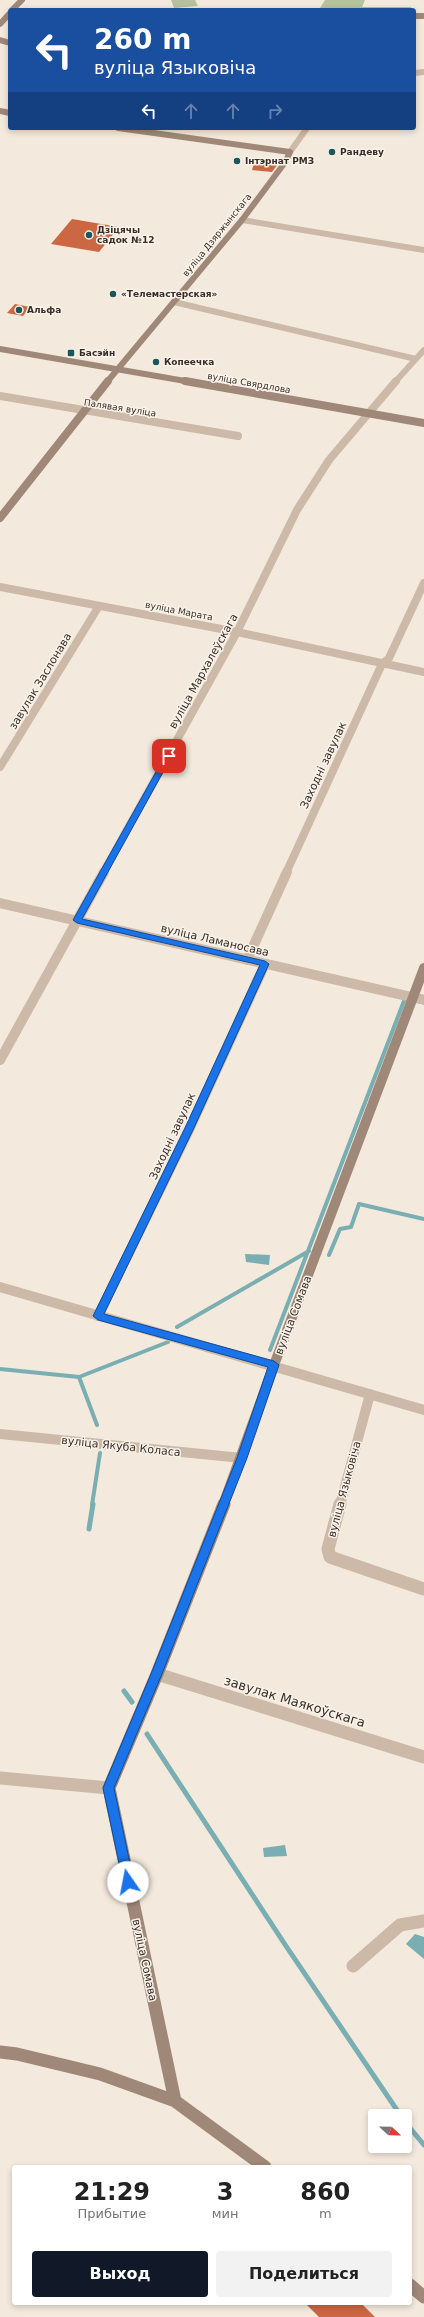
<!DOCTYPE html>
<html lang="ru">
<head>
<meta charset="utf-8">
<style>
	:root { --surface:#fff; --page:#f2f2f2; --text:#222; --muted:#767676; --accent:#111827 }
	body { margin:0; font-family:"DejaVu Sans",sans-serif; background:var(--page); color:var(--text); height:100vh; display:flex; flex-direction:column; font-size:15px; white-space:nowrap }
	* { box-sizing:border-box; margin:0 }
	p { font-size:13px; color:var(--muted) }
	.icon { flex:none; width:22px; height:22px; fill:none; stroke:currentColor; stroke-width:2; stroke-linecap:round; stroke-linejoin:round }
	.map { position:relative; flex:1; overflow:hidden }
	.side { position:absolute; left:12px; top:2165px; width:400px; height:140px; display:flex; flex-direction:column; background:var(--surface); border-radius:4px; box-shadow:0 2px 6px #0003 }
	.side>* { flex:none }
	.top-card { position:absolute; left:8px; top:8px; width:408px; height:122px; border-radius:4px; box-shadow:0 2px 6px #0003; background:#1a4fa0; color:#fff; overflow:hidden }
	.needle { width:26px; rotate:112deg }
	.controls { position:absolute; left:368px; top:2109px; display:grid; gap:8px }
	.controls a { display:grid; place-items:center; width:44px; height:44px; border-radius:4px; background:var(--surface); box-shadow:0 2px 6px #0003; font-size:20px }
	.pin { position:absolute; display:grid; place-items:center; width:34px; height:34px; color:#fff; margin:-17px; border-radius:8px; box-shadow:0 2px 6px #0006 }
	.me { position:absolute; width:44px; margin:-22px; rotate:348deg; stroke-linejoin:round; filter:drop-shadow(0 0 3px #0008) }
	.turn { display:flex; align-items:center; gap:14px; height:84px; padding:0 20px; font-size:18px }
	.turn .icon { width:52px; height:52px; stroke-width:2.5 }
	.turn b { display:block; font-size:28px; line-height:34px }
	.lanes { display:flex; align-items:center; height:38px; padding:0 20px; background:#0003; justify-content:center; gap:20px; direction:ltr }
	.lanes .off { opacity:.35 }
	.eta { display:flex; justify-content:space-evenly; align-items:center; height:68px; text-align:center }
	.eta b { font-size:24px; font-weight:800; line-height:28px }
	.action { display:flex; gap:8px; margin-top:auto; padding:8px 20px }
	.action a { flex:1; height:46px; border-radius:4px; background:var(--accent); color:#fff; font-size:16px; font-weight:800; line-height:46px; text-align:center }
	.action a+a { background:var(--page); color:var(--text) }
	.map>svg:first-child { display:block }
</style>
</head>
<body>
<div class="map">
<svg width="424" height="2317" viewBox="0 0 424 2317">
	<rect width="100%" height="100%" fill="#f3e9dc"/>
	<!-- green -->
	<path fill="#b4c39b" d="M171,0H195L198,6L174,8Z
		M325,0H365L362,7H411L412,10H310L320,8Z"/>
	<!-- water -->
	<path fill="#79aeb2" d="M245,1254L270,1255L269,1265L246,1262Z
		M285,1845L287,1856L264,1857L263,1848Z
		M415,1934L424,1937V1959L406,1944Z"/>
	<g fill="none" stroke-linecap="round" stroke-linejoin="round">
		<!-- stream-far1 -->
		<path stroke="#79aeb2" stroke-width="4" d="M329,1255L340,1229L351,1227L359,1204L424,1219
			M177,1327L309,1251
			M270,1350L404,1001
			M0,1369L79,1377L97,1425
			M79,1377L168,1342
			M92,1505L100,1453"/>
		<!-- stream -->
		<path stroke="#79aeb2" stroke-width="5" d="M89,1529L93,1504
			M124,1691L132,1702
			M147,1734L286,1946L401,2116
			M405,2122L424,2145"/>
	</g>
	<!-- building -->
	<path fill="#cb6742" d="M255,160L278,164L272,172L252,170Z
		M72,219L119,227L99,252L51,244Z
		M15,304L30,307L23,316L7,313Z
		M305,2303H361L375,2317H319Z"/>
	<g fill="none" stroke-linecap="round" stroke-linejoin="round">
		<!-- street-far3 -->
		<path stroke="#ccb9a7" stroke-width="6" d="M414,73L424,72
			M290,152L307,128
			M242,220L424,250
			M174,302L416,359
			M395,382L424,350"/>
		<!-- street-far2 -->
		<path stroke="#ccb9a7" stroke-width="8" d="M0,396L238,436
			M0,587L237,632L424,672
			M0,767L99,606
			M103,873L237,632L297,510L329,460L396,381
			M286,873L382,664L389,658L424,583"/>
		<!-- street-far1 -->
		<path stroke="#ccb9a7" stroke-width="10" d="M0,903L424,1000
			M247,960L287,872
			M0,1060L104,872
			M0,1287L424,1410
			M98,1316L189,1130L265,964
			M0,1434L242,1458
			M340,1505L370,1394"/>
		<!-- street -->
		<path stroke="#ccb9a7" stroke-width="13" d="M340,1504L328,1549L330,1557L424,1589
			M157,1674L424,1757
			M0,1778L109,1788
			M353,1966L400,1925L424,1921"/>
		<!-- secondary-far3 -->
		<path stroke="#a08878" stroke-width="6" d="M12,10L22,0
			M414,16H424
			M0,24L10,13
			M0,40L10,43
			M0,111L10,113
			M0,349L191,382
			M107,382L242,220L286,161L290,152L118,128"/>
		<!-- secondary-far2 -->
		<path stroke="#a08878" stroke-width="8" d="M185,381L424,423
			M0,518L108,381"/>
		<!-- secondary-far1 -->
		<path stroke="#a08878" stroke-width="10" d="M223,1505L274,1365L424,968"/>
		<!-- secondary -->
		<path stroke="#a08878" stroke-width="13" d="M0,2052L17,2054L100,2074L175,2101L265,2167
			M175,2101L109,1788L157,1674L224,1504
			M410,2285L424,2297"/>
	</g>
	<!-- route -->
	<path fill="#1a73e8" stroke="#114b97" d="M169,753L172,756L82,919L265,961L269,964L193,1130L104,1314L274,1361L279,1365L247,1458L162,1674L114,1788L134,1882L133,1886L128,1888L124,1886L123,1882L103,1788L151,1674L237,1458L268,1367L98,1320L93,1316L184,1130L260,965L77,923L73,920L165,756Z"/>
	<!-- markers -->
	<g fill="#1b565c" stroke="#faf3e9" stroke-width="1.5">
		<circle cx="332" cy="152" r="4"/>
		<circle cx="237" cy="161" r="4"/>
		<circle cx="89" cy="235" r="4"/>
		<circle cx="113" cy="294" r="4"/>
		<circle cx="19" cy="310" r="4"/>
		<rect x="67" y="349" width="8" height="8" rx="2"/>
		<circle cx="156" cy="362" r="4"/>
	</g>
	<g text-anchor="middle" stroke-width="3" stroke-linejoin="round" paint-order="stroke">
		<!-- far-poi labels -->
		<g font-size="9" font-weight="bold" fill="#382d28" stroke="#faf3e9" text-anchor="start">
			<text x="340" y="155">Рандеву</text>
			<text x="245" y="164">Інтэрнат РМЗ</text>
			<text x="97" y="233">Дзіцячы<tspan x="97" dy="10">садок №12</tspan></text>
			<text x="121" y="297">«Телемастерская»</text>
			<text x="27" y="313">Альфа</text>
			<text x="79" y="356">Басэйн</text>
			<text x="164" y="365">Копеечка</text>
		</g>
		<!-- far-street labels -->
		<g font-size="9" fill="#382d28" stroke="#faf3e9">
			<text transform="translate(217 235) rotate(-51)" y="3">вуліца Дзяржынскага</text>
			<text transform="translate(249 383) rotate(10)" y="3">вуліца Свярдлова</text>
			<text transform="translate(120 408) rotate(9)" y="3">Палявая вуліца</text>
			<text transform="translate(179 611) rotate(11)" y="3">вуліца Марата</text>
		</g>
		<!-- street labels -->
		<g font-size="11" fill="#382d28" stroke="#faf3e9">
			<text transform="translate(203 671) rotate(-61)" y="4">вуліца Мархалеўскага</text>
			<text transform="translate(40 681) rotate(-59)" y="4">завулак Заслонава</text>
			<text transform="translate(323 765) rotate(-65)" y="4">Заходні завулак</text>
			<text transform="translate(215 940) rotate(13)" y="4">вуліца Ламаносава</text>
			<text transform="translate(172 1136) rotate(-65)" y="4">Заходні завулак</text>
			<text transform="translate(293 1315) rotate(-69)" y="4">вуліца Сомава</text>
			<text transform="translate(121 1446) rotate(6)" y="4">вуліца Якуба Коласа</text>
			<text transform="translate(344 1489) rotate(-75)" y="4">вуліца Языковіча</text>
			<text transform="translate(145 1960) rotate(78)" y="4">вуліца Сомава</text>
		</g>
		<!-- near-street labels -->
		<g font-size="13" fill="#382d28" stroke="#faf3e9">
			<text transform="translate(295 1701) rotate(17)" y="5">завулак Маякоўскага</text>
		</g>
	</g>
</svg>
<div class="controls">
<a><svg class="needle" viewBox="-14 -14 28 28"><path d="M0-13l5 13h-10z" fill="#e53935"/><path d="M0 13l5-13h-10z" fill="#767676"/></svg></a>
</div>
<div class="pin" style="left:169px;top:756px;background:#d93025"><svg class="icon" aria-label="arrive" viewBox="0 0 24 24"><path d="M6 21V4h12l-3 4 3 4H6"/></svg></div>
<svg class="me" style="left:128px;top:1882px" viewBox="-20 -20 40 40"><circle r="19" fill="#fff"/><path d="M0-13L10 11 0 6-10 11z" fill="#1a73e8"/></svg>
<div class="top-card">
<div class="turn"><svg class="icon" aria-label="left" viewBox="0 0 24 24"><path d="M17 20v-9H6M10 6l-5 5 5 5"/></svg><div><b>260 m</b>вуліца Языковіча</div></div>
<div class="lanes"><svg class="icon" aria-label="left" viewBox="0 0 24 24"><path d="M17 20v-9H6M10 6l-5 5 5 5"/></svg><svg class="icon off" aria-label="ahead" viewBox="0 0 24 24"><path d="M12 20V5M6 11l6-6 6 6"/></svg><svg class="icon off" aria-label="ahead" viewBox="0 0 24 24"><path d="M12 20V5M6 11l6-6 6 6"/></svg><svg class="icon off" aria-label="right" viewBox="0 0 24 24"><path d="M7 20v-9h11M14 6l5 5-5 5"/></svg></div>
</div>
<section class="side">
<div class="eta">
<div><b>21:29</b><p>Прибытие</p></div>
<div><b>3</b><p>мин</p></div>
<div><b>860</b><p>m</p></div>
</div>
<div class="action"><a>Выход</a><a>Поделиться</a></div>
</section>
</div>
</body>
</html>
